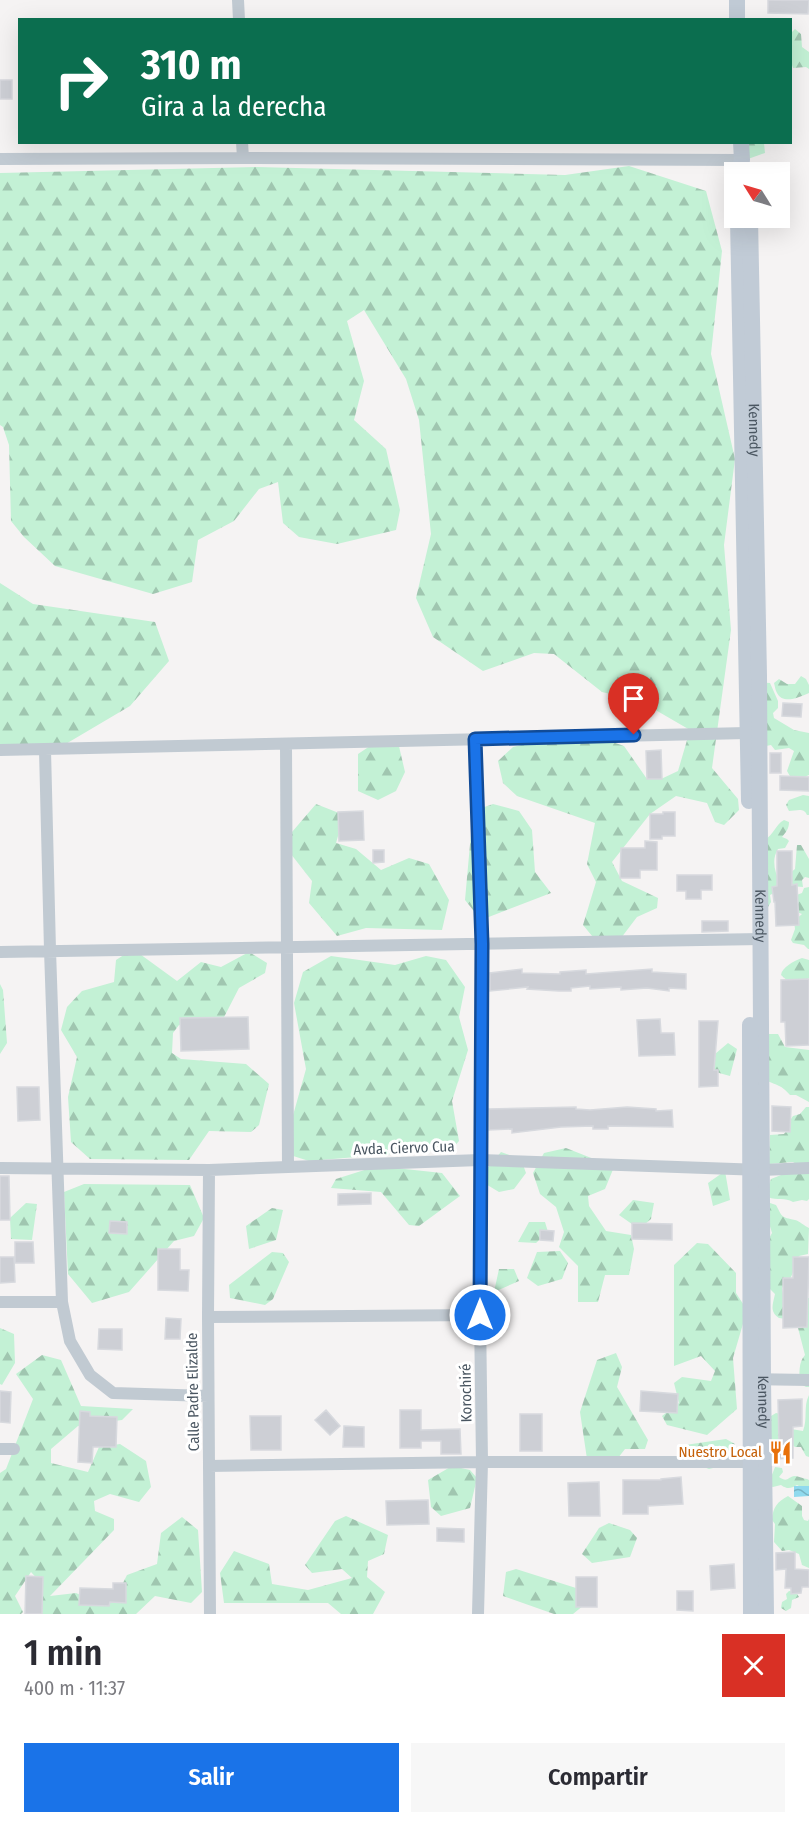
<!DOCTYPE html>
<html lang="es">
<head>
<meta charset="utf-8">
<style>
	:root { --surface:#fff; --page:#f7f7f7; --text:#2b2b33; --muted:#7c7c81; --accent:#1a73e8 }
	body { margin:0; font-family:"Fira Sans Condensed",sans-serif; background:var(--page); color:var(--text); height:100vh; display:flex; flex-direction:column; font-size:22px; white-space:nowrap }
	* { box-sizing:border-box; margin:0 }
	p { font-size:20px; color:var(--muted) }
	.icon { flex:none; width:33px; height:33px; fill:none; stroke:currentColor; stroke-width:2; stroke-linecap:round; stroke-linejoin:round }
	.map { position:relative; height:1614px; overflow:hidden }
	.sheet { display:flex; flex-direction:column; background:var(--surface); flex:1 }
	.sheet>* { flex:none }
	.banner { position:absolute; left:18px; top:18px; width:774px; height:126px; border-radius:0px; box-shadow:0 6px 24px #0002; background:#0b6e4f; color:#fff; overflow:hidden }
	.needle { width:39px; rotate:307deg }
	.controls { position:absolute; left:724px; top:162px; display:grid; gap:12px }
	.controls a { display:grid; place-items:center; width:66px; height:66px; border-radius:0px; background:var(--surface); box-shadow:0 6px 24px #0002; font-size:30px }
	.pin { position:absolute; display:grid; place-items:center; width:51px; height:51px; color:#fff; margin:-62px -26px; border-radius:50% 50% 50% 0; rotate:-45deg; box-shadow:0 0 6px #0007 }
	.pin .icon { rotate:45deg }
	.me { position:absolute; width:66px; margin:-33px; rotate:0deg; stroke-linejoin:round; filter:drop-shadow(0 0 4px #0008) }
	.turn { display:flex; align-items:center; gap:21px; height:126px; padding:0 24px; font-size:27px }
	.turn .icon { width:78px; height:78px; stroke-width:2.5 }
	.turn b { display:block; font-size:42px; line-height:51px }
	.round { display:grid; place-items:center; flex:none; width:63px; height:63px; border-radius:0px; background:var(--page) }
	.head { display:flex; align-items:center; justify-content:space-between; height:102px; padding:0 24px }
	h1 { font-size:36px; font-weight:600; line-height:45px }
	.cta { display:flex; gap:12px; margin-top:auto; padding:12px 24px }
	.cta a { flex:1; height:69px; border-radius:0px; background:var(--accent); color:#fff; font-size:24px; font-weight:600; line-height:69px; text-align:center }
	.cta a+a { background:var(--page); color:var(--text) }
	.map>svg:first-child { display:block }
</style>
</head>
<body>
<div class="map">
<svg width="809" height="1614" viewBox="0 0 809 1614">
	<defs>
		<pattern id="forest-firs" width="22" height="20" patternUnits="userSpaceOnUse" patternTransform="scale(1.5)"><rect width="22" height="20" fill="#c3f1d5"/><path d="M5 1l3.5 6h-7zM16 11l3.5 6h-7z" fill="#a0c6b0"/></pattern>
		<pattern id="water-waves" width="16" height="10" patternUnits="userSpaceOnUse" patternTransform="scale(1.5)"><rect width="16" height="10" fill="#90daee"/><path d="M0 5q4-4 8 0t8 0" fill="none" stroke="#78b4c4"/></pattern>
	</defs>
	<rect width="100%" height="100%" fill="#f5f3f3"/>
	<!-- forest -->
	<path fill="url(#forest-firs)" d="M795,29L801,34L802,47L809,52V69L806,67L793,68L791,62V33Z
		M747,143H764L765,153L748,159Z
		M629,166L706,191L722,251L711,354L735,459L724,545L731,630L712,768L738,799L739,810L724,825L715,822L707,803L676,796L650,814L612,862L622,881L658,898L657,908L637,917L618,942H597L583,925L596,882L587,864L595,823L517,796L503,783L498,761L513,747L534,742L604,739L624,746L647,779H661L678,771L690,730L640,701L602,692L554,654L534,653L483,671L433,637L416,598L431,534L419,420L406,379L364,310L347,321L364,381L354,420L386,449L400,510L396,530L337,544L299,537L283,523L278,482L259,489L234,521L198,540L192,582L153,594L55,566L24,537L11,521L9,445L3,427L0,425V173L257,167L565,175Z
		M0,583L33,604L155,622L169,661L130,706L64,745L0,753Z
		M801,676L806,679L809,685V693C800,697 783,705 777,693C775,690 775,686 774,683L779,679L787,684H795Z
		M757,682L770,683L778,701V708L773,713L774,718L794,730L809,733V775L800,779L791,778L787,771L794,751L789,748L775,750L771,745L766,746Z
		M376,742H398L405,772L396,791L378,800L358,791V754Z
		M803,795L809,796V815H807C804,807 796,811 789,811L786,805L789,800Z
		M316,804L344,815L336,843L356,849L381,870L409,858L429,864L449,900L442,930L366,928L337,936L309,903L312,881L287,849L286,839Z
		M493,804L519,811L532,830L535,872L551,893L481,920L465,900L473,811Z
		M784,820L789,822C789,829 786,832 782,837L787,839L789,841L785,848L778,849C771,860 775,872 780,884L776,892L770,895L771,902L768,907L764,840C774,835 775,825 784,820Z
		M797,845H801L809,859V878L805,877L802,880L803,887L791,886L790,873L795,869Z
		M809,887V949H808L804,945L793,943L791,940L795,929L794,921L802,914L794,911L791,897L802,893L804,888Z
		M133,949L177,981L201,962L221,967L249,952L267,963L265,973L239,988L221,1023L179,1025L173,1033L172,1053L181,1059L246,1064L269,1084L259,1125L251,1132L209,1131L189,1160L90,1159L71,1142L68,1097L77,1057L61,1030L67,1007L82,991L114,982L116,960Z
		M331,956L395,965L426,956L446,960L465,987L459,1017L468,1050L452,1101L459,1141L452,1149L309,1161L290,1155L285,1144L306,1069L294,1003L303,972Z
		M802,958L809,960V978L801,984L790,983L781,975C782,967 794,961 802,958Z
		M0,984L3,990L7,1043L0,1054Z
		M769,1034H778L785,1047L809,1050V1102L796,1095H790C780,1083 775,1086 762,1078Z
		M728,1043L737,1049L730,1076L712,1071L715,1054Z
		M806,1107H809V1199L807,1201L802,1200L793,1202C785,1197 777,1201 768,1197L767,1190L771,1179L801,1167L793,1162L769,1164L770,1135L784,1134C790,1128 788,1122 793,1116L800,1114Z
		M566,1148L614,1167L605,1189L588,1196L589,1206L606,1231L631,1235L634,1249L629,1275H605L598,1302H578V1266L559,1247L564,1232L556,1207L540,1194L533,1173L544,1153Z
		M501,1152L521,1159L526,1173L514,1189L499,1192L484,1183L483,1173Z
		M377,1166L442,1173L460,1196L419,1226L409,1225L381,1192L331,1188L336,1179Z
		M725,1171L730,1200L713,1206L708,1183Z
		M84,1184L190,1185L204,1218L194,1236L174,1241L129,1292L92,1303L68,1274L64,1192Z
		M633,1200L654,1203L651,1219L639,1229L619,1215Z
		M767,1202L776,1205C783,1218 781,1217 795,1220C800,1221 804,1226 809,1228L808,1254L799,1256C792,1269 795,1277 782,1288L783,1293L788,1297L786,1319L779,1318C769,1311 773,1304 775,1294L769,1288L766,1244L772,1233L769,1223Z
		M26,1203L37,1204L32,1240L11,1239L10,1218Z
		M272,1208L283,1210L276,1240L249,1249L246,1226Z
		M529,1222H545L548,1232L536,1243L518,1242Z
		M697,1243L708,1244L736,1273V1293L747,1310L733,1358L737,1409L707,1435L667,1425L662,1416L679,1403L674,1383L682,1377L711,1381L715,1371L701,1356L674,1366V1265Z
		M560,1251L568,1263L562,1279L538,1286L527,1278L537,1252Z
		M272,1252L283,1253L289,1262L273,1299L265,1305L230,1298L229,1285Z
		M499,1269H514L519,1281L494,1292Z
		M806,1298H809V1387H806L799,1383C800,1372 798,1363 805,1355L798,1328Z
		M0,1328L14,1334L15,1363L2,1385L0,1384Z
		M616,1353L622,1367L617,1387L648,1440L645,1449H625L611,1467L587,1459L580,1412L597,1360Z
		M42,1355L61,1360L81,1406L133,1409L122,1420L78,1426L51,1449V1463L88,1472L99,1447L120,1444L146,1461L151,1487L139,1502L110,1494L94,1501L95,1511L114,1519V1530L50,1596L76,1593L100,1604L115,1599L127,1575L157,1564L161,1533L182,1517L198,1530L202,1592L191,1603L155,1596L136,1614H42V1584L31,1572L15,1596L23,1612L21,1614H0V1473L6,1469L33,1399L16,1374Z
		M809,1395V1457L806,1456L801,1447H795L790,1443H777L769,1438L771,1416L776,1413L781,1414L791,1429L803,1431C808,1418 803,1407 809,1395Z
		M726,1439L735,1444L730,1464L709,1469L690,1462L685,1445Z
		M452,1466L470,1470L477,1478L470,1508L441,1516L431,1507L428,1480Z
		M775,1467L782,1468L783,1472L779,1477C788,1483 787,1477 795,1476C798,1476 804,1479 807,1479L809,1480V1486L803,1488L797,1485C791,1488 788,1490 781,1485L773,1487L768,1485Z
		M788,1496L802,1506V1516L804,1520L808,1521L809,1519V1568L802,1565L799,1554L789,1550L782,1551L774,1542L775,1524L772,1520C773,1507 777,1502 788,1496Z
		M346,1516L388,1535L384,1554L368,1561L367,1577L385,1592L373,1614H341L328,1603H224L220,1573L234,1551L269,1564L272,1584L308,1590L352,1578L342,1569L312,1573L305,1565L335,1521Z
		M609,1523L630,1530L637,1538L630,1557L592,1563L582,1554L599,1528Z
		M516,1569L576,1588L584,1605L573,1614H554L503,1596L506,1572Z
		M789,1591L796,1592L799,1597L792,1600L791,1608L786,1611L781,1608L782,1602L787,1599L786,1594Z"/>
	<!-- water -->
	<path fill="url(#water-waves)" d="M794,1486H809V1496L794,1497Z"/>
	<!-- building -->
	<path fill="#cdcfd5" stroke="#d7d9de" stroke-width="1.5" d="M768,0H809L808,14L768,13Z
		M0,80H12V99H0Z
		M783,703L802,704L801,717L782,716Z
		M661,750L662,779H647L646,751Z
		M770,753H781V773H770Z
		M780,776L809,777V791L780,790Z
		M363,811L364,840L339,841L338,812Z
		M663,812H675V836H662V839H650V814H663Z
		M645,841L657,842V870H640V878H620L621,848H645Z
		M373,850H384V862L373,863Z
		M777,851H792V885L797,884L799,925L776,926L775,902H774L772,887L777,886Z
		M677,875H712V890H701V899H686V891H677Z
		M702,921H728V931L702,932Z
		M522,969V973L560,974V972L586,970V974L652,969V972L686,974V989L669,988V991L647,988L621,990V987L590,989V986L571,988V991H559L527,989L528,987L490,991V973Z
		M809,979V1045L786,1046L785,1022H781V980Z
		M248,1017L249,1049L181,1051L180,1018Z
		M660,1019L661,1033H674L675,1055L639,1056L637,1020Z
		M699,1021H718L714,1070H718V1086L699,1087Z
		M17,1087H39L40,1120L18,1121Z
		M772,1106L791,1107L790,1132L772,1131Z
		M576,1107V1109L590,1110L627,1107L656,1109V1111L672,1110L673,1127L608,1126V1129H593V1126L561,1127L512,1133V1129L489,1130V1109Z
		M0,1176H9L10,1220H0Z
		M371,1193V1204L338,1205V1194Z
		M110,1221L127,1222V1234L109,1233Z
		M632,1223L672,1224V1240L632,1239Z
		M540,1230L554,1231L553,1241L540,1240Z
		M15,1242H33L34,1263H15Z
		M158,1249H180V1270H189L188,1291L158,1290Z
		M0,1257H14L15,1282L0,1283Z
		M793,1257H809L807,1327L783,1328V1278H793Z
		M166,1318L181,1319L180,1339H165Z
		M99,1329H122V1350L98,1349Z
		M0,1391L11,1392L10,1423L0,1422Z
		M641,1391L678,1394L677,1413L640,1411Z
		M802,1399V1426L793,1427V1458L775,1459L774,1441H779L778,1400Z
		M326,1410L340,1426L330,1435L315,1420Z
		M400,1410H421V1430L460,1429L461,1454H441V1441H421V1448H400Z
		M80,1411L90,1412V1416L117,1417L116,1447H93L92,1463L78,1462Z
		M520,1414H542V1451H520Z
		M250,1416H281V1450H251Z
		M344,1426L364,1427V1447H343Z
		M681,1477L683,1504L648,1506V1514H623V1480H661V1479Z
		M599,1482L600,1516H569L568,1483Z
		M428,1500L429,1524L387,1525L386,1501Z
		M437,1528L464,1529V1542L437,1541Z
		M795,1552V1569L809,1570V1587H802L801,1593L791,1594V1588H785L786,1569L776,1570V1553Z
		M734,1564L735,1588L711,1590L710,1566Z
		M26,1576L43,1577L42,1614H25Z
		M576,1577H597V1607H576Z
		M113,1583H126V1603L110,1602L109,1606L79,1605L80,1588L113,1589Z
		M677,1591H693V1611L677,1610Z"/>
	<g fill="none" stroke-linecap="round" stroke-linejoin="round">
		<!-- street -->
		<path stroke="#c1cad2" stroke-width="12" d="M238,0L239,20
			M242,142L243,158
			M0,159L243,158L742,160
			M475,739L482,944L480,1315L482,1462L478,1614
			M286,744L288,1167
			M0,750L747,733
			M45,750L50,950L62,1302L70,1341L90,1375L113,1393L208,1396
			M0,952L761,939
			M0,1168L209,1170L480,1160L762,1170L809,1168
			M209,1170L208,1317L210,1614
			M0,1302H62
			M208,1317L480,1315
			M755,1379L809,1380
			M0,1449H14
			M209,1466L482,1462H757"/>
		<!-- secondary -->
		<g stroke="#c1cbd6" stroke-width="16">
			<path d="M737,0V20"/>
			<path d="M739,172L742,160L741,142"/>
			<path d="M738,218L749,801"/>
			<path id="s1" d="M750,218L759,676L763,1379L766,1614"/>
			<path d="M750,1025L751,1614"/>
		</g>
	</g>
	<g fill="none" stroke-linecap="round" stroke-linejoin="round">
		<defs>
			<path id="route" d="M480,1315L482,944L475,739L634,735"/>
		</defs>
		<!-- route casing -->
		<use href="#route" stroke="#114b97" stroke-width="15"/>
		<!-- route -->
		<use href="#route" stroke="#1a73e8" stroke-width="10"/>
	</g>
	<!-- icons -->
	<defs>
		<symbol id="restaurant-bare" viewBox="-9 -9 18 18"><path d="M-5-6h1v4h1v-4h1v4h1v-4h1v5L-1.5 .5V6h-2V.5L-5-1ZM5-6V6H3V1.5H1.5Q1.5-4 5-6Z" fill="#e8710a" stroke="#fff" stroke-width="2.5" paint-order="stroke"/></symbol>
	</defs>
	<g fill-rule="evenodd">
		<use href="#restaurant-bare" x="764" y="1436" width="33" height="33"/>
	</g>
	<g text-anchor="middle" stroke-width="6" stroke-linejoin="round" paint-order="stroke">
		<!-- street labels -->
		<g font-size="15" fill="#4a5661" stroke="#fff">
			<text dy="5" stroke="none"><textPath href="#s1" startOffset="212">Kennedy</textPath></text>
			<text dy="5" stroke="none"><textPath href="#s1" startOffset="698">Kennedy</textPath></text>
			<text transform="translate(404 1148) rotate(-2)" y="5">Avda. Ciervo Cua</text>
			<text transform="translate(193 1392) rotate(-91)" y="5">Calle Padre Elizalde</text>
			<text transform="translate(466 1393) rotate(-91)" y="5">Korochiré</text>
			<text dy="5" stroke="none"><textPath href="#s1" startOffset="1184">Kennedy</textPath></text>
		</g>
		<!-- food labels -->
		<g font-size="15" fill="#c56008" stroke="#fff" text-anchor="end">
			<text x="762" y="1457">Nuestro Local</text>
		</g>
	</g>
</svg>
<div class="controls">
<a><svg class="needle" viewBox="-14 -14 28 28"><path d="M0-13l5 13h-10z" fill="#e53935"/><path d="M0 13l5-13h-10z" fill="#7c7c81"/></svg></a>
</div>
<div class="pin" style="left:634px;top:735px;background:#d93025"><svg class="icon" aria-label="arrive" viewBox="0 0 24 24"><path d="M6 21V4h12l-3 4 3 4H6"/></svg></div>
<svg class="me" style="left:480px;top:1315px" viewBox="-20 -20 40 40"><circle r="17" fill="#1a73e8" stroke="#fff" stroke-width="3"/><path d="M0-11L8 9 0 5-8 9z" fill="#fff"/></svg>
<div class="banner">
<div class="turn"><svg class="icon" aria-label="right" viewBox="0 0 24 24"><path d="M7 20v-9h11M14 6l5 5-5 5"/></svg><div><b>310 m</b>Gira a la derecha</div></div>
</div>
</div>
<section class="sheet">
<div class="head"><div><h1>1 min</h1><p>400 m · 11:37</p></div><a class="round" style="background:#d93025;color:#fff"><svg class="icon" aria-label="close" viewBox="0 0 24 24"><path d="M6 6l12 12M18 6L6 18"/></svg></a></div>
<div class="cta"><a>Salir</a><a>Compartir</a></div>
</section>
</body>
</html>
